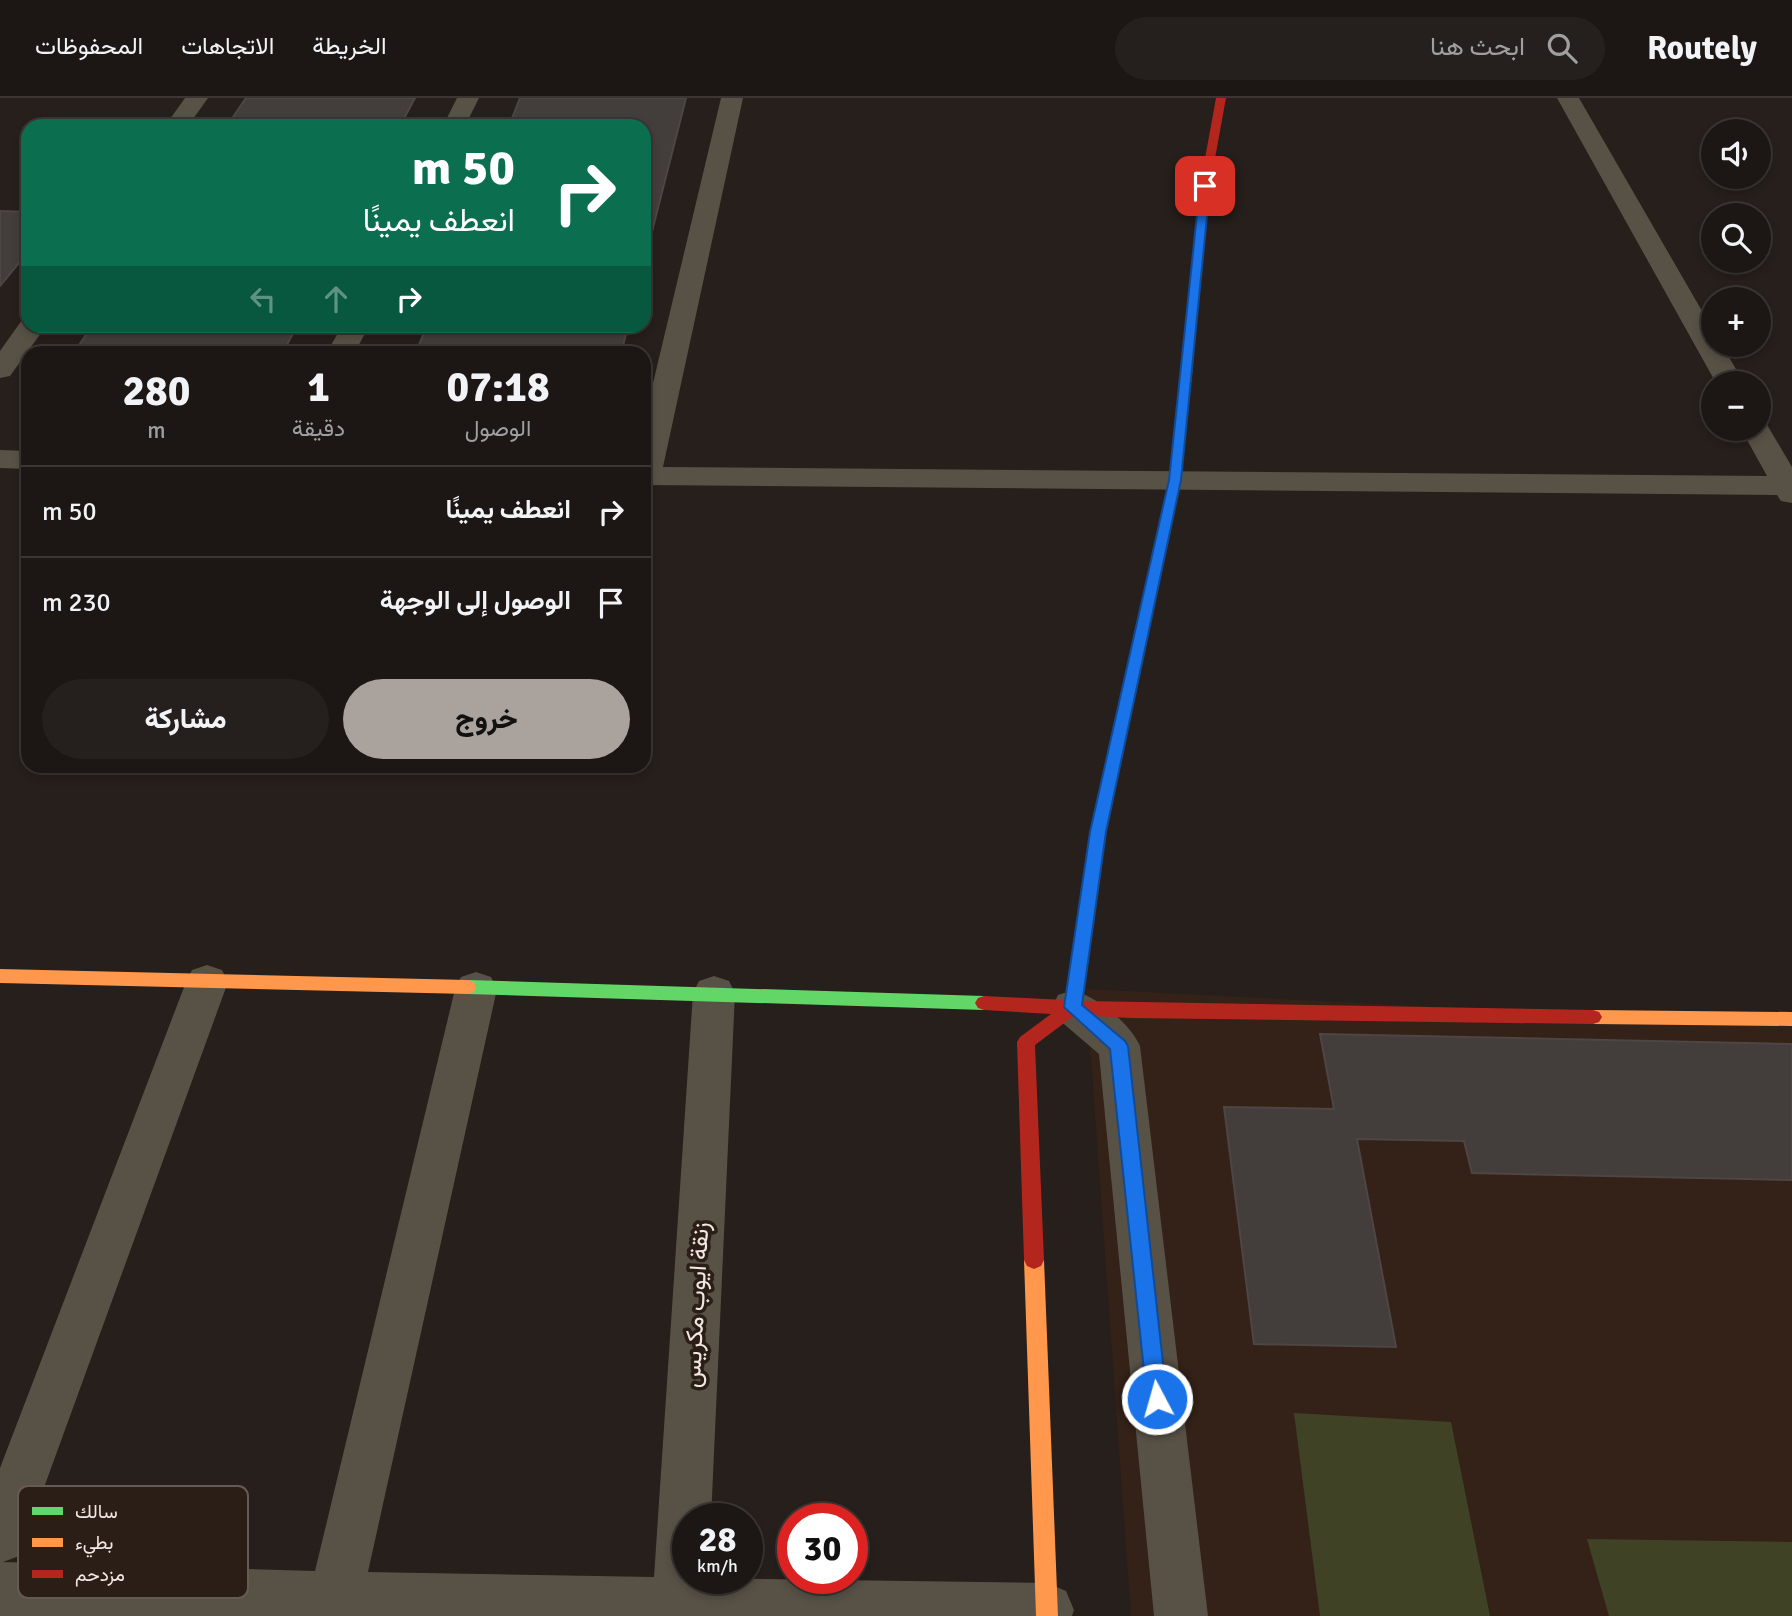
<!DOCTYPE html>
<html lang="ar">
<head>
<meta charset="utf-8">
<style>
	:root { --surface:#1c1714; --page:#25201d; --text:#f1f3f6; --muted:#a09fa0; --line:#3a3634; --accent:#aaa29d }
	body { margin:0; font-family:Signika,Vazirmatn,sans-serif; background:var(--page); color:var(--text); direction:rtl; height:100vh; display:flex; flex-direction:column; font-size:26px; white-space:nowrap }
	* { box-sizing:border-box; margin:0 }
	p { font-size:23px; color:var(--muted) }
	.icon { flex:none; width:38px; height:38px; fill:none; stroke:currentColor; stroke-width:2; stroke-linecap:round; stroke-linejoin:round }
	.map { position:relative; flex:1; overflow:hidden; direction:ltr }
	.side { position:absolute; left:21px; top:248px; width:630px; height:427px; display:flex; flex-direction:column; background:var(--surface); border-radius:21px; box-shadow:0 4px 10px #0003,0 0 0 2px var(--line); direction:rtl }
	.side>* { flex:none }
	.top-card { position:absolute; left:21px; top:21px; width:630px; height:214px; border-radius:21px; box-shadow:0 4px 10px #0003,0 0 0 2px var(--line); direction:rtl; background:#0b6e4f; color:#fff; overflow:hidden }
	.fabs { position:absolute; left:1701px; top:21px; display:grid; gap:14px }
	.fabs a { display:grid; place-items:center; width:70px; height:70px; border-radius:50%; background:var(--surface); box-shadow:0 4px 10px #0003,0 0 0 2px var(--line); font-size:35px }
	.speed { position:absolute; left:672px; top:1405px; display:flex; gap:14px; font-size:35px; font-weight:700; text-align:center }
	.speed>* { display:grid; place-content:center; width:91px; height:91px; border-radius:50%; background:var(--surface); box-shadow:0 4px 10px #0003,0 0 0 2px var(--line); line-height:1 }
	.speed small { font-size:18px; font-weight:400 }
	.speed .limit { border:10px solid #d22; background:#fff; color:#111 }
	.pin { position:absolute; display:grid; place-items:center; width:60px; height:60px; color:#fff; margin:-30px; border-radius:14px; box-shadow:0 4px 10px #0006 }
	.me { position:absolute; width:77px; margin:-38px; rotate:354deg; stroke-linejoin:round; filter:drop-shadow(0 0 5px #0008) }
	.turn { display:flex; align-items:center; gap:24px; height:147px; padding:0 21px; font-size:32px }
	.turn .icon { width:91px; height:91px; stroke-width:2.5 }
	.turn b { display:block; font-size:49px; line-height:60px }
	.lanes { display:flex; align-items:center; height:66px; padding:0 21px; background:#0003; justify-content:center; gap:35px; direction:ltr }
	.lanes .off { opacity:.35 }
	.eta { display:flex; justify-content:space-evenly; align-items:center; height:119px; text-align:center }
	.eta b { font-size:42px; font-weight:800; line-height:49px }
	.action { display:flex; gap:14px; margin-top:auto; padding:14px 21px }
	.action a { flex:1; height:80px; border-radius:42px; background:var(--accent); color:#111; font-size:28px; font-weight:800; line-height:80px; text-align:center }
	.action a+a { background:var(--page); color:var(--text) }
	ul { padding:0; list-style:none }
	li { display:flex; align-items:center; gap:21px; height:91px; padding:0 21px; border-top:2px solid var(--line) }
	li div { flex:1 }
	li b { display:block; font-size:26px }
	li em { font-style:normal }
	header { display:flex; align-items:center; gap:42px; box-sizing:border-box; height:98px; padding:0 35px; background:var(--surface); border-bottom:2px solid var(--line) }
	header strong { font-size:33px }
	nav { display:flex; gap:38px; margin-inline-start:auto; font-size:24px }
	.search { width:490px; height:63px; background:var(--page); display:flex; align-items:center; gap:18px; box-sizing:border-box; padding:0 24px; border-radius:38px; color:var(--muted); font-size:26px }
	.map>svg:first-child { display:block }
</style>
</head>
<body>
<header>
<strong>Routely</strong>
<div class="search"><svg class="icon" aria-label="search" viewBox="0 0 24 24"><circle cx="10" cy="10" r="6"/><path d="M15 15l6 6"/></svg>ابحث هنا</div>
<nav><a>الخريطة</a><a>الاتجاهات</a><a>المحفوظات</a></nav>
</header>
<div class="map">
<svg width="1792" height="1518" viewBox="0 0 1792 1518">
	<rect width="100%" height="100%" fill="#261f1b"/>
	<!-- built -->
	<path fill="#342218" d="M1086,891L1792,927V1518H1131Z"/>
	<!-- green -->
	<path fill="#404225" d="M1294,1315L1451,1324L1490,1518H1320Z
		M1587,1441L1792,1444V1518H1609Z"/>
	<!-- building -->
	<path fill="#433d3b" stroke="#4d4644" stroke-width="2" d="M246,0H415L400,28H227Z
		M520,0H686L644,165V28H509Z
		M0,113L28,114V154L0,188Z
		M92,228H297L282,256H73Z
		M427,228H628L621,256H415Z
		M1320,936L1792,946V1082L1472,1075L1464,1043L1357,1041L1396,1249L1254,1246L1224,1009L1334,1011Z"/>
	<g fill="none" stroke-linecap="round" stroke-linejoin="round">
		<!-- street -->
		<path fill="#575146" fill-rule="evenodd" d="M185,0H208L188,28H165Z
			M457,0H479L465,28H443Z
			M721,0H743L663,369L1767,378L1741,331H1759V323L1766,325L1792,369V405L1781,403L1777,397L644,387V323Z
			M1557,0H1579L1713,232V247H1722L1744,285H1716Z
			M28,221V228H46L10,278L0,280V253L22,222Z
			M342,228H369L354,256H326Z
			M0,352L28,353V371L0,370Z
			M207,867L222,872L228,884L26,1439L19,1458L3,1464L315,1473L455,891L461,879L476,874L491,879L497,891L368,1474L654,1479L693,895L699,883L714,878L729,883L735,895L711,1421H688V1480L1047,1485L1066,1493L1074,1512L1072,1518H0V1370L186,884L192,872Z
			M1073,892C1098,900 1129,924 1140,948L1208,1518H1154L1099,956L1058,921L1052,909L1058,897Z"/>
		<!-- fast -->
		<path fill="#63d668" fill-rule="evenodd" d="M1187,263L1193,266L1181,382L1106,735L1087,865L1085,870L1079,872L1073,870L1071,865L1090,735L1169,382L1181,266Z
			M468,882L984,898L990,900L993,905L990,910L984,912L468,896L462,894L460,889L462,884Z"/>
		<!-- slow -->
		<path fill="#ff974d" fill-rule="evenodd" d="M0,871L468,882L474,884L476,889L474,894L468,896L0,885Z
			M1593,912L1792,914V928L1593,926L1587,924L1584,919L1587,914Z
			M1034,1153L1041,1156L1044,1162L1058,1518H1036L1024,1162L1027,1156Z"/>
		<!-- jam -->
		<path fill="#b3261e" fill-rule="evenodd" d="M1216,0H1226L1210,88L1193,266L1187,269L1181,266L1200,88Z
			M1079,858L1085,860L1087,865L1082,903L1593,912L1599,914L1602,919L1599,924L1593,926L1131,920L1075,917L1035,947L1044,1162L1041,1168L1034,1171L1027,1168L1024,1162L1017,944L1020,939L1051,916L984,912L978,910L975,905L978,900L984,898L1065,902L1071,865L1073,860Z"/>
	</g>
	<!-- route -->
	<path fill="#1a73e8" stroke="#114b97" stroke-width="2" d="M1205,85L1210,88L1181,382L1106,734L1082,907L1125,943L1128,948L1167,1301L1164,1308L1157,1311L1150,1308L1147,1301L1110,951L1064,909L1090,734L1169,382L1200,88Z"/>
	<g text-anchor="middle" stroke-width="7" stroke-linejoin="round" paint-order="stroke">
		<!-- near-street labels -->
		<g font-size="24" fill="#f1e8e3" stroke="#2b1e16">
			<text transform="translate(696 1207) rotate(-87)" y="8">زنقة ايوب مكريس</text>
		</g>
	</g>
	<!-- legend -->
	<rect x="18" y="1388" width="230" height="112" rx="10" fill="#2b1e16" stroke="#665b54" stroke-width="2"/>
	<rect x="32" y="1409" width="31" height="8" fill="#63d668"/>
	<rect x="32" y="1440" width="31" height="9" fill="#ff974d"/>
	<rect x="32" y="1472" width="31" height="8" fill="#b3261e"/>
	<g font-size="19" fill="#f1e8e3">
		<text x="75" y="1420">سالك</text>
		<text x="75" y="1451">بطيء</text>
		<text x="75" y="1483">مزدحم</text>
	</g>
</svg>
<div class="fabs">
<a><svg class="icon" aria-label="sound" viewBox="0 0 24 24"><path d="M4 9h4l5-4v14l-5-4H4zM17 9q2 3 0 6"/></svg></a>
<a><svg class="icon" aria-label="search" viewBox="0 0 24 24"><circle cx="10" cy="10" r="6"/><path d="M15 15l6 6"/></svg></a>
<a>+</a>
<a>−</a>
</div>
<div class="speed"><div>28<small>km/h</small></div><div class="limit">30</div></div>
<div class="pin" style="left:1205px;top:88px;background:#d93025"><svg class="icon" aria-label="arrive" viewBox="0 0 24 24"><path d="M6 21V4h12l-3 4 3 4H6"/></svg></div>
<svg class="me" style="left:1157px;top:1301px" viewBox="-20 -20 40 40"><circle r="17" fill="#1a73e8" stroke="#fff" stroke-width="3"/><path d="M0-11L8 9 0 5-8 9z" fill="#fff"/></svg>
<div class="top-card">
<div class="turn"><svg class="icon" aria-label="right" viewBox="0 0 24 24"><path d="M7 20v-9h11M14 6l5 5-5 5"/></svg><div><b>50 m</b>انعطف يمينًا</div></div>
<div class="lanes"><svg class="icon off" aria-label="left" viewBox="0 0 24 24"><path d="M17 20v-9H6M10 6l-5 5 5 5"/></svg><svg class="icon off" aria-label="ahead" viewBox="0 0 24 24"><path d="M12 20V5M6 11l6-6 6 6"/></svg><svg class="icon" aria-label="right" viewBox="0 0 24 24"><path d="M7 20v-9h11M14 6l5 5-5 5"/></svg></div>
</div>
<section class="side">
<div class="eta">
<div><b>07:18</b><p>الوصول</p></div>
<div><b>1</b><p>دقيقة</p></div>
<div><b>280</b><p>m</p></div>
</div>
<ul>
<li><svg class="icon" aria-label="right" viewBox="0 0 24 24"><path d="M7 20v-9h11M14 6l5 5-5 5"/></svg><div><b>انعطف يمينًا</b></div><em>50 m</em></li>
<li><svg class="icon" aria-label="arrive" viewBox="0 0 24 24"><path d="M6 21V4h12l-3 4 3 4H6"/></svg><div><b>الوصول إلى الوجهة</b></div><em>230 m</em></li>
</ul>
<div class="action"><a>خروج</a><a>مشاركة</a></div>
</section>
</div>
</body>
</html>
